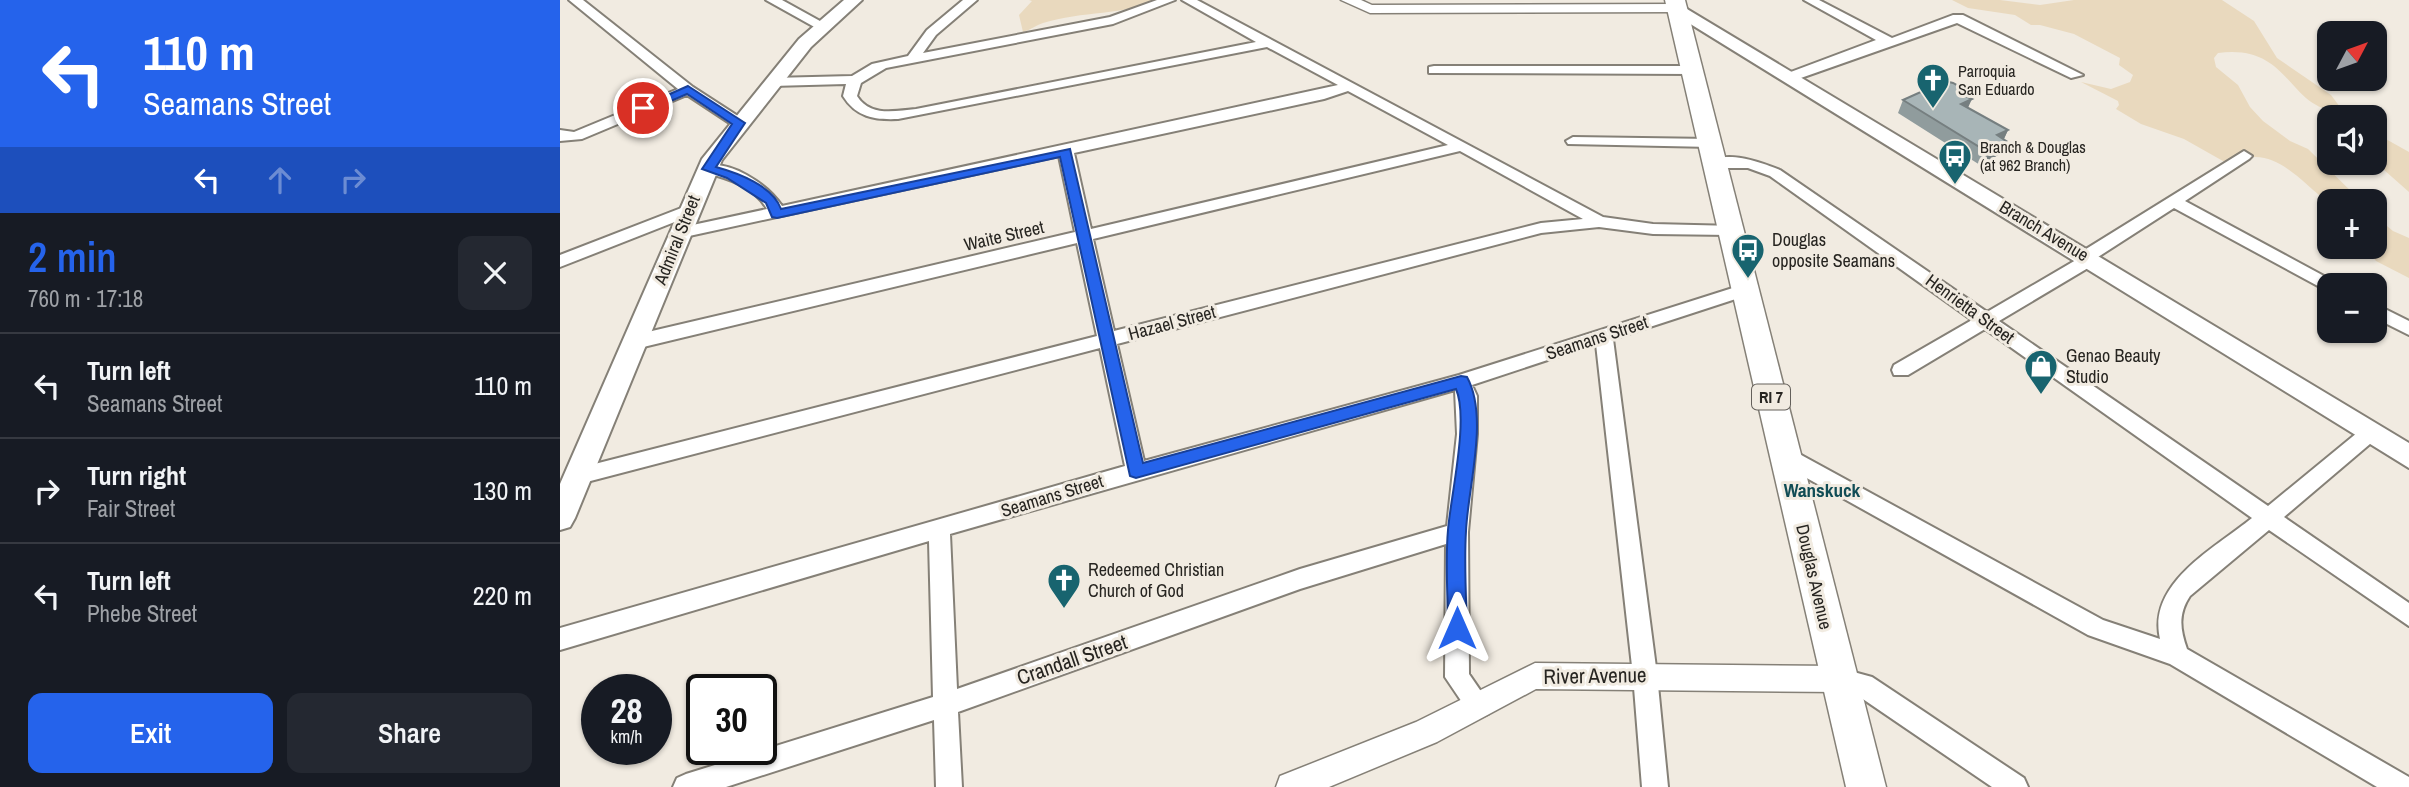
<!DOCTYPE html>
<meta charset="utf-8">
<style>
body{margin:0;font-family:"Archivo Narrow",sans-serif;background:#242831;color:#f1f3f6;height:100vh;display:flex;flex-direction:column;font-size:26px;white-space:nowrap}
*{box-sizing:border-box;margin:0}
p{font-size:23px;color:#9ea1a6}
.icon{flex:none;width:38px;height:38px;fill:none;stroke:currentColor;stroke-width:2;stroke-linecap:round;stroke-linejoin:round}
.map{position:relative;flex:1;overflow:hidden}
.side{display:flex;flex-direction:column;background:#171b24;width:560px}
.side>*{flex:none}
.top-card{background:#2563eb;color:#fff;overflow:hidden}
.needle{width:46px;rotate:49deg}
.fabs{position:absolute;left:1757px;top:21px;display:grid;gap:14px}
.fabs a{display:grid;place-items:center;width:70px;height:70px;border-radius:14px;background:#171b24;box-shadow:0 2px 5px #0004;font-size:35px}
.speed{position:absolute;left:21px;top:674px;display:flex;gap:14px;font-size:35px;font-weight:700;text-align:center}
.speed>*{display:grid;place-content:center;width:91px;height:91px;border-radius:50%;background:#171b24;box-shadow:0 2px 5px #0004;line-height:1}
.speed small{font-size:18px;font-weight:400}
.speed .limit{border:4px solid #111;border-radius:10px;background:#fff;color:#111}
.pin{position:absolute;display:grid;place-items:center;width:60px;height:60px;color:#fff;margin:-30px;border:4px solid #fff;border-radius:50%;box-shadow:0 2px 7px #0007}
.me{position:absolute;width:77px;margin:-38px;rotate:0deg;stroke-linejoin:round;filter:drop-shadow(0 0 5px #0008)}
.turn{display:flex;align-items:center;gap:24px;height:147px;padding:0 28px;font-size:32px}
.turn .icon{width:91px;height:91px;stroke-width:2.5}
.turn b{display:block;font-size:49px;line-height:60px}
.lanes{display:flex;align-items:center;height:66px;padding:0 28px;background:#0003;justify-content:center;gap:35px;direction:ltr}
.lanes .off{opacity:.35}
.round{display:grid;place-items:center;flex:none;width:74px;height:74px;border-radius:14px;background:#242831}
.summary{display:flex;align-items:center;justify-content:space-between;height:119px;padding:0 28px}
h1{font-size:42px;font-weight:600;line-height:52px;color:#2563eb}
.cta{display:flex;gap:14px;margin-top:auto;padding:14px 28px}
.cta a{flex:1;height:80px;border-radius:14px;background:#2563eb;color:#fff;font-size:28px;font-weight:600;line-height:80px;text-align:center}
.cta a+a{background:#242831;color:#f1f3f6}
ul{padding:0;list-style:none}
li{display:flex;align-items:center;gap:21px;height:105px;padding:0 28px;border-top:2px solid #363941}
li div{flex:1}
li b{display:block;font-size:26px}
li em{font-style:normal}
main{display:flex;flex:1;min-height:0}
.map>svg:first-child{display:block}
</style>
<main>
<section class="side">
<div class="top-card">
<div class="turn"><svg class="icon" aria-label="left" viewBox="0 0 24 24"><path d="M17 20v-9H6M10 6l-5 5 5 5"/></svg><div><b>110 m</b>Seamans Street</div></div>
<div class="lanes"><svg class="icon" aria-label="left" viewBox="0 0 24 24"><path d="M17 20v-9H6M10 6l-5 5 5 5"/></svg><svg class="icon off" aria-label="ahead" viewBox="0 0 24 24"><path d="M12 20V5M6 11l6-6 6 6"/></svg><svg class="icon off" aria-label="right" viewBox="0 0 24 24"><path d="M7 20v-9h11M14 6l5 5-5 5"/></svg></div>
</div>
<div class="summary"><div><h1>2 min</h1><p>760 m · 17:18</p></div><a class="round"><svg class="icon" aria-label="close" viewBox="0 0 24 24"><path d="M6 6l12 12M18 6L6 18"/></svg></a></div>
<ul>
<li><svg class="icon" aria-label="left" viewBox="0 0 24 24"><path d="M17 20v-9H6M10 6l-5 5 5 5"/></svg><div><b>Turn left</b><p>Seamans Street</p></div><em>110 m</em></li>
<li><svg class="icon" aria-label="right" viewBox="0 0 24 24"><path d="M7 20v-9h11M14 6l5 5-5 5"/></svg><div><b>Turn right</b><p>Fair Street</p></div><em>130 m</em></li>
<li><svg class="icon" aria-label="left" viewBox="0 0 24 24"><path d="M17 20v-9H6M10 6l-5 5 5 5"/></svg><div><b>Turn left</b><p>Phebe Street</p></div><em>220 m</em></li>
</ul>
<div class="cta"><a>Exit</a><a>Share</a></div>
</section>
<div class="map">
<svg width="1849" height="787" viewBox="0 0 1849 787">
<rect width="100%" height="100%" fill="#f1ebe1"/>
<path fill="#e9d9be" d="M469 0H601C564 15 522 11 483 23 476 25 471 30 463 32L459 15 472 1Z
M1392 0H1440L1480 5 1514 0H1662L1694 21 1717 58 1771 95 1783 111C1727 113 1733 43 1658 53L1654 58 1656 67 1678 85 1690 107 1703 121 1730 141 1748 149 1801 201 1769 203C1738 180 1711 140 1670 165L1624 139 1581 124 1556 109 1559 105 1558 101 1521 82 1551 89 1570 82 1573 75 1559 65 1560 58 1514 34 1480 25H1471L1455 15 1408 8Z
M1815 133 1849 152V192L1815 162Z
M1815 216 1833 231 1849 238V278L1816 261 1805 247H1815Z"/>
<g fill="none" stroke-linecap="round" stroke-linejoin="round">
<defs>
<path id="minor" d="M9 0H23L133 87 184 120V126H174L127 95 22 139 0 141V130L14 132 118 89Z
M206 0H222L269 26 258 29Z
M403 0H417L376 35 363 53 550 17 597 0H615L553 24 326 68 301 83 297 96C310 117 335 111 356 109L696 42 622 0H637L1043 217 1093 224 1176 226 1178 230 1170 235 1093 234 1039 227 981 233 557 344 584 461 899 375 1179 286H1191L1194 290 1191 294 1053 339 1097 675 1108 787H1082L1073 675 1036 344 912 385 917 396V434L908 532 909 674 931 706 928 714 919 718 910 714 885 677 886 544 740 589 398 712 402 787H376L374 720 166 787H113L117 778 126 774 373 697 369 541 0 650V628L565 466 540 348 19 484 12 482 9 476 12 470 19 468 537 336 517 243 75 349 69 347 66 342 69 337 75 335 515 232 499 156 120 238 114 237 112 233 114 229 207 209C194 186 167 178 143 172V166C170 159 207 184 222 206L778 85 707 47 338 119C314 120 296 117 283 96L286 84 212 86 205 82 212 78 292 76 312 64 348 56 367 30ZM788 91 888 145 531 229 514 153 764 99ZM900 151 1023 219 981 223 554 331 533 239ZM895 390 897 434 887 526 740 569 397 689 390 534Z
M1244 0H1259L1332 38 1393 15H1403L1523 75 1511 78 1397 23 1238 79H1228V73L1316 40Z
M874 66H1133L1140 70 1133 74 869 73V67Z
M1013 137 1152 139 1159 143 1152 147 1008 144 1006 141Z
M1684 151 1692 156 1689 159 1625 201 1775 282 1777 285H1769V292L1614 208 1538 257 1528 268 1439 321 1708 506 1803 428H1817L1820 433 1817 438 1724 517 1849 603V626L1709 530 1630 596C1618 614 1620 629 1627 649L1849 777V787H1817L1610 664 1528 635 1218 462 1215 456 1218 450H1232L1543 620 1600 639C1587 583 1655 548 1692 518L1425 329 1348 375H1334L1332 370 1334 365 1412 320 1210 176 1188 168H1157L1149 163C1165 149 1203 163 1220 170L1427 312 1516 260 1526 249Z
M129 205 137 210 135 214 0 267V255Z
M1815 304 1849 321V335L1815 318Z
M1279 668 1312 677 1464 778 1468 787H1432L1297 695 1270 687 1267 679 1270 671Z"/>
<path id="tertiary" d="M781 0H801L812 5 1117 4 1124 8 1117 12 810 13Z
M975 663 1279 666 1289 670 1293 679 1289 688 1279 692 976 689 877 742 769 787H716L720 776 856 722Z"/>
<path id="secondary" d="M284 0H302L251 47 162 160 15 518 10 527 0 530V484L142 159 239 39Z
M1117 3 1849 443V468L1111 12 1108 8Z"/>
<path id="primary" d="M1105 0H1125L1326 787H1286Z"/>
</defs>
<use href="#minor" stroke="#858077" stroke-width="4"/>
<use href="#tertiary" stroke="#858077" stroke-width="3"/>
<use href="#secondary" stroke="#858077" stroke-width="4"/>
<use href="#primary" stroke="#858077" stroke-width="3"/>
<use href="#minor" fill="#fff" fill-rule="evenodd"/>
<use href="#tertiary" fill="#fff" fill-rule="evenodd"/>
<use href="#secondary" fill="#fff" fill-rule="evenodd"/>
<use href="#primary" fill="#fff" fill-rule="evenodd"/>
</g>
<path fill="#909c9d" d="M1411 93 1409 98 1408 108 1448 130 1444 139 1440 154 1420 165 1338 113 1343 100Z"/>
<path fill="#767f80" d="M1411 93 1408 101 1412 99 1406 112 1402 103 1405 96Z
M1448 130 1442 143 1446 141 1440 154 1420 165 1426 151 1437 135Z"/>
<path fill="#a8b5b7" stroke="#767f80" stroke-width="2" d="M1385 81 1393 83 1411 93 1405 96 1412 99 1401 104 1448 130 1437 135 1446 141 1426 151 1343 100Z"/>
<path fill="#2563eb" stroke="#184099" stroke-width="2" d="M128 86 185 123 156 167C178 173 213 186 221 209L510 149 583 463 901 376 907 377C929 417 908 486 906 531 904 563 906 596 907 628L904 634 897 637 890 634 888 628C888 596 885 562 888 530 891 494 909 419 896 389L576 478 570 476 500 157 217 218 212 217 206 203 167 178 142 169 172 124 127 94 88 111 78 108Z"/>
<defs>
<symbol id="church-pin" viewBox="-11 -11 22 30"><path d="M0 17L-7.5 6A9.5 9.5 0 1 1 7.5 6Z" fill="#18646f" stroke="#f1ebe1"/><path d="M-1.2-6h2.4v3.5h3.3v2.4h-3.3V6h-2.4V-.1h-3.3v-2.4h3.3Z" fill="#fff"/></symbol>
<symbol id="bus-pin" viewBox="-11 -11 22 30"><path d="M0 17L-7.5 6A9.5 9.5 0 1 1 7.5 6Z" fill="#18646f" stroke="#f1ebe1"/><path d="M-5-6H5V4H4V6H2V4H-2V6H-4V4H-5ZM-3.5-4V0h7V-4ZM-3.5 1.2v1.5H-2V1.2ZM2 1.2v1.5H3.5V1.2Z" fill="#fff"/></symbol>
<symbol id="shop-pin" viewBox="-11 -11 22 30"><path d="M0 17L-7.5 6A9.5 9.5 0 1 1 7.5 6Z" fill="#18646f" stroke="#f1ebe1"/><path d="M-5-2.5h2.3a2.7 3.5 0 0 1 5.4 0H5L5.5 6h-11ZM-1.5-2.5h3a1.5 2.3 0 0 0-3 0Z" fill="#fff"/></symbol>
</defs>
<g fill-rule="evenodd">
<use href="#church-pin" x="1354" y="61" width="38" height="52"/>
<use href="#bus-pin" x="1376" y="137" width="38" height="52"/>
<use href="#bus-pin" x="1169" y="231" width="38" height="52"/>
<use href="#shop-pin" x="1462" y="347" width="38" height="52"/>
<use href="#church-pin" x="485" y="561" width="38" height="52"/>
</g>
<g text-anchor="middle" stroke-width="6" stroke-linejoin="round" paint-order="stroke">
<g font-size="16" fill="#272521" stroke="#f1ebe1" text-anchor="start">
<text x="1398" y="77">Parroquia<tspan x="1398" dy="18">San Eduardo</tspan></text>
<text x="1420" y="153">Branch &amp; Douglas<tspan x="1420" dy="18">(at 962 Branch)</tspan></text>
</g>
<rect fill="#f1ebe1" stroke="#64605b" stroke-width="2" x="1192" y="384.5" width="38" height="25" rx="5"/>
<g font-size="16" font-weight="bold" fill="#272521">
<text x="1211" y="403">RI 7</text>
</g>
<g font-size="18" fill="#272521" stroke="#f1ebe1">
<text transform="translate(1484 231) rotate(31)" y="6">Branch Avenue</text>
<text transform="translate(444 236) rotate(-13)" y="6">Waite Street</text>
<text transform="translate(117 240) rotate(-68)" y="6">Admiral Street</text>
<text transform="translate(1410 309) rotate(36)" y="6">Henrietta Street</text>
<text transform="translate(612 323) rotate(-15)" y="6">Hazael Street</text>
<text transform="translate(1037 338) rotate(-18)" y="6">Seamans Street</text>
<text transform="translate(492 496) rotate(-17)" y="6">Seamans Street</text>
<text transform="translate(1254 577) rotate(77)" y="6">Douglas Avenue</text>
</g>
<g font-size="18" fill="#272521" stroke="#f1ebe1" text-anchor="start">
<text x="1212" y="246">Douglas<tspan x="1212" dy="21">opposite Seamans</tspan></text>
<text x="1506" y="362">Genao Beauty<tspan x="1506" dy="21">Studio</tspan></text>
<text x="528" y="576">Redeemed Christian<tspan x="528" dy="21">Church of God</tspan></text>
</g>
<g font-size="19" font-weight="bold" fill="#104c55" stroke="#f1ebe1">
<text x="1262" y="497">Wanskuck</text>
</g>
<g font-size="21" fill="#272521" stroke="#f1ebe1">
<text transform="translate(512 660) rotate(-19)" y="7">Crandall Street</text>
<text transform="translate(1035 676) rotate(-1)" y="7">River Avenue</text>
</g>
</g>
</svg>
<div class="fabs">
<a><svg class="needle" viewBox="-14 -14 28 28"><path d="M0-13l5 13h-10z" fill="#e53935"/><path d="M0 13l5-13h-10z" fill="#9ea1a6"/></svg></a>
<a><svg class="icon" aria-label="sound" viewBox="0 0 24 24"><path d="M4 9h4l5-4v14l-5-4H4zM17 9q2 3 0 6"/></svg></a>
<a>+</a>
<a>−</a>
</div>
<div class="speed"><div>28<small>km/h</small></div><div class="limit">30</div></div>
<div class="pin" style="left:83px;top:108px;background:#d93025"><svg class="icon" aria-label="arrive" viewBox="0 0 24 24"><path d="M6 21V4h12l-3 4 3 4H6"/></svg></div>
<svg class="me" style="left:897px;top:628px" viewBox="-20 -20 40 40"><path d="M0-17L14 15 0 8-14 15z" fill="#2563eb" stroke="#fff" stroke-width="4"/></svg>
</div>
</main>
